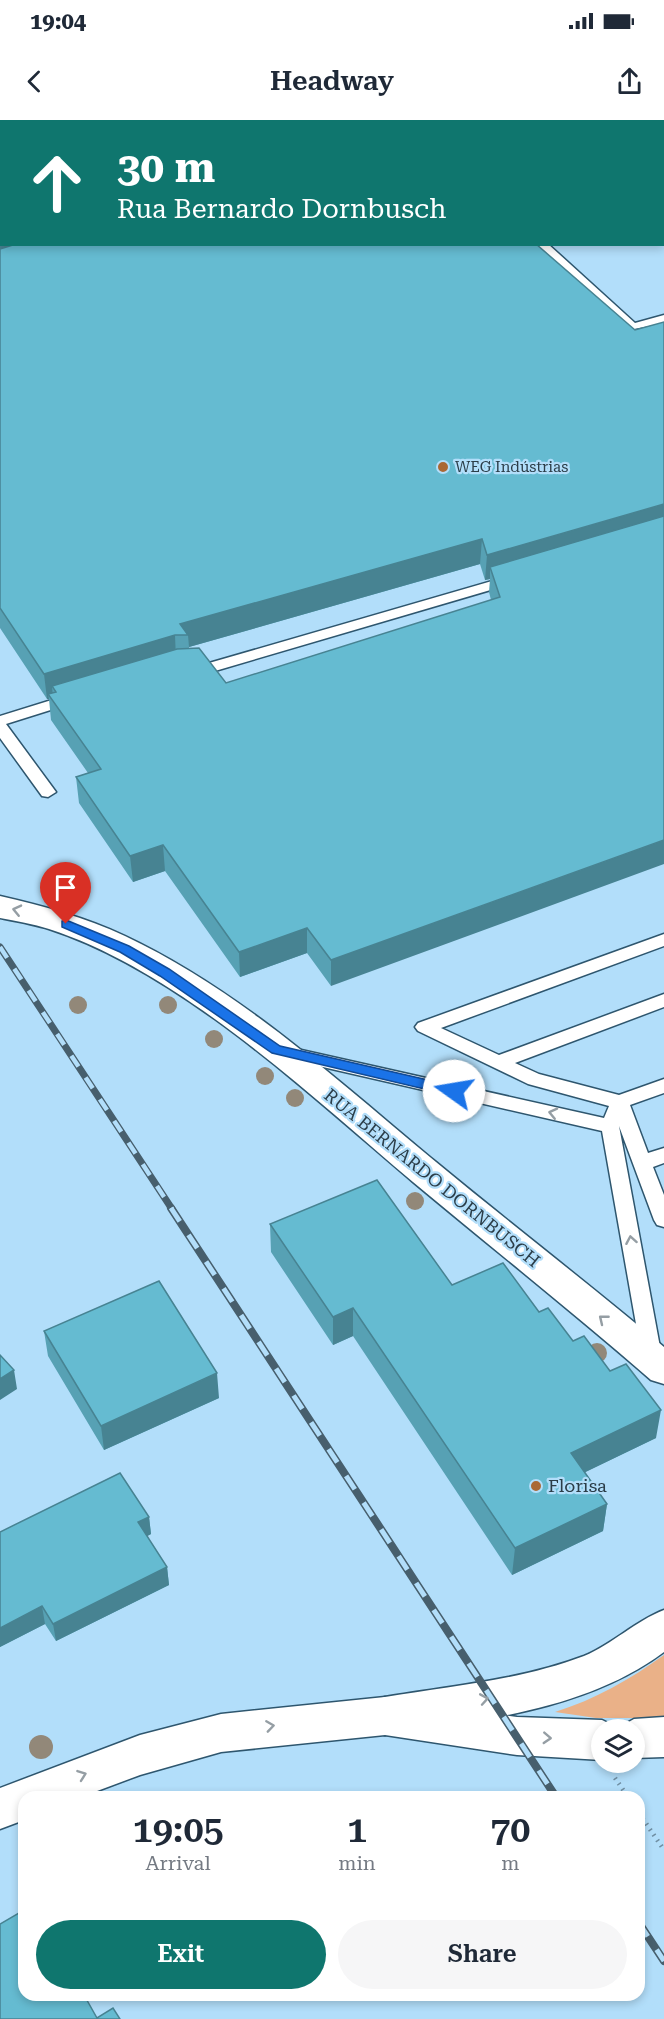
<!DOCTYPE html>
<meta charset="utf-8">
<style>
body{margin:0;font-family:"Roboto Serif",serif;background:#f6f6f7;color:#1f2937;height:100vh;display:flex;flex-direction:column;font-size:22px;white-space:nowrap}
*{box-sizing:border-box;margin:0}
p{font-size:20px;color:#747a83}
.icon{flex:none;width:33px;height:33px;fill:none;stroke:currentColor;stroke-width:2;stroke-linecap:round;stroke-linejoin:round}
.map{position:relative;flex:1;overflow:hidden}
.details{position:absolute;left:18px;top:1671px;width:627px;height:210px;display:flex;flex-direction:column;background:#fff;border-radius:18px;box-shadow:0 3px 9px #0003}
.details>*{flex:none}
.banner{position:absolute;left:0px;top:0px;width:664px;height:126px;box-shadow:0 3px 9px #0003;background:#0f766e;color:#fff;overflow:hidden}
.buttons{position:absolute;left:591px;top:1599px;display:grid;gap:12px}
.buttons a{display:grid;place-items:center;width:54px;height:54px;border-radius:50%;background:#fff;box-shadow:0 3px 9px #0003;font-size:30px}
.pin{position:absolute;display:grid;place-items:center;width:51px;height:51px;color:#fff;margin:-62px -26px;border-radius:50% 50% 50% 0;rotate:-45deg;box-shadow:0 0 6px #0007}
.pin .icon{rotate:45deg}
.me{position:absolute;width:66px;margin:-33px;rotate:283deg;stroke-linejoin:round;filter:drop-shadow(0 0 4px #0008)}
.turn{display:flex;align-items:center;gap:21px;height:126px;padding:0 18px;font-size:27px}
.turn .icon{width:78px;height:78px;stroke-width:2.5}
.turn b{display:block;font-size:42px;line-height:51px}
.eta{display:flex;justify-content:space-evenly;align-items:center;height:102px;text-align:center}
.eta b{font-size:36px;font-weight:600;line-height:42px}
.button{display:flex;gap:12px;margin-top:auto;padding:12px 18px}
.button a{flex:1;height:69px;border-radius:36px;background:#0f766e;color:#fff;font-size:24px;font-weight:600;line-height:69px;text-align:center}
.button a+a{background:#f6f6f7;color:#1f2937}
.status{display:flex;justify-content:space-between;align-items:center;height:42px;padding:0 30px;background:#fff;direction:ltr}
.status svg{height:16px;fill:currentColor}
header{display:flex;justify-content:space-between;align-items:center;height:78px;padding:0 18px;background:#fff;font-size:27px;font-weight:600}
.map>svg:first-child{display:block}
</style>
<div class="status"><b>19:04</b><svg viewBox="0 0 49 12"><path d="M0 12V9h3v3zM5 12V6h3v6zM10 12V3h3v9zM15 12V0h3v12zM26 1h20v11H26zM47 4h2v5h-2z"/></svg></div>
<header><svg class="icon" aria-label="back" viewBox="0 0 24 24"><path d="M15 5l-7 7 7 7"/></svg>Headway<svg class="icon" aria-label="share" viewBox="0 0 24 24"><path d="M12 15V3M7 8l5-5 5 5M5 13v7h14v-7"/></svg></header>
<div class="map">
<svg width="664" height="1899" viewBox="0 0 664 1899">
<rect width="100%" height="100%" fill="#b2defa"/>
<path fill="#eab188" d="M664 1535V1598H596L555 1592C596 1579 629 1560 664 1535Z"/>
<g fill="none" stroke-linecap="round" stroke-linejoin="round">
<defs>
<path id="lane" d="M534 124H548L635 203 664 195V203L629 210Z
M513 455 518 456 520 459 518 462 215 551 190 553 182 548 190 543H209Z
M71 574 79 579 76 582 6 604 56 672 48 677 42 676 0 618V596Z
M664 814V826L441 908 499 935 664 874V887L515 943 539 954 619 975 664 959V973L630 985 648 1033 664 1028V1043L653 1047 664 1075V1107L657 1105 654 1100 619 1006 662 1238 659 1244 652 1246 645 1244 642 1238 602 1011 288 939 282 938 279 933 282 928 288 927 604 998 609 986 528 964 418 911 415 907 418 903Z"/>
<path id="secondary" d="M385 1577 517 1597 602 1600 618 1608 634 1599 664 1597V1637L634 1638V1610H602V1640L517 1635 385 1615 221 1632 140 1655 81 1677H24V1700L0 1709V1668L140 1615 221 1594Z"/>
<path id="highway" d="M0 776C43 786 85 797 125 816 240 870 338 961 436 1042 511 1104 589 1164 664 1227V1264L651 1260C573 1192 492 1128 413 1062 309 974 179 851 49 809 33 804 16 801 0 798Z
M664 1490V1532C585 1591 480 1600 385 1615L370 1610 364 1596 370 1582 385 1577C451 1566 521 1560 584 1536 613 1524 635 1501 664 1490Z"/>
</defs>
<use href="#lane" stroke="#2e566e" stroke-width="3"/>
<use href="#secondary" stroke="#2e566e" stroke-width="3"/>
<use href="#highway" stroke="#2e566e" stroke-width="3"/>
<path stroke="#6f8ea2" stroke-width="4.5" stroke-dasharray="1.5 5" stroke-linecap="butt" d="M615 1658 628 1677
M639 1693 664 1730"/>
<use href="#lane" fill="#fff" fill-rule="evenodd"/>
<use href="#secondary" fill="#fff" fill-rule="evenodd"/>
<use href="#highway" fill="#fff" fill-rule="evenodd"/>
<defs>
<path id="rail-far1" d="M0 827 172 1089"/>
<path id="rail" d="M171 1088 556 1677
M639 1803 664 1841"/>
</defs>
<use href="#rail-far1" stroke="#475f6d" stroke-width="7"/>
<use href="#rail" stroke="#475f6d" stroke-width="8"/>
<use href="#rail-far1" stroke="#b2defa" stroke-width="4.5" stroke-dasharray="13" stroke-linecap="butt"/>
<use href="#rail" stroke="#b2defa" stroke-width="5" stroke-dasharray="16" stroke-linecap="butt"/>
</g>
<g fill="#928879">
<circle cx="78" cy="885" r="9"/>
<circle cx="168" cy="885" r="9"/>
<circle cx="214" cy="919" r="9"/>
<circle cx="265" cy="956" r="9"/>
<circle cx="295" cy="978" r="9"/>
<circle cx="415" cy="1081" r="9"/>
<circle cx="597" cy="1233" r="10"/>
<circle cx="41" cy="1627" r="12"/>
</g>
<path fill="#57a1b4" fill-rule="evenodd" d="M0 0H441L434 2H2V124L635 210 331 866 307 833 240 857 165 751 133 762 79 683 76 657 88 653 51 600 49 579H47L0 508ZM480 444 485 460 490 459 489 472 491 480 226 563 189 529V527Z
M509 0H664V126L662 124H663V2H511Z
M270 1104 452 1165 539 1192 573 1221 656 1318 585 1352 607 1384 603 1411 512 1455 353 1216 333 1225 271 1132Z
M44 1211 219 1278 104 1330 48 1236Z
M149 1397 151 1414 147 1416 167 1447 169 1465 56 1521 45 1504 0 1527V1412Z"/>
<path fill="#478392" d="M380 0H441L434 2H380Z
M0 117H2V124H67L0 141Z
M664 384V403L490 447V459L485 460 487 435Z
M482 419 480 444 189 527 188 515 180 504Z
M175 515 176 540 56 572 52 566 53 577 48 574 49 579H47L44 554Z
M664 720V744L331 866V840Z
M163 725 165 751 133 762 130 736Z
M307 808V833L240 857 239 832Z
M353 1188V1216L333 1225V1197Z
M14 1250 17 1269 0 1280V1259Z
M217 1253 219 1278 104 1330 101 1306Z
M661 1290 656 1318 567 1361 571 1333Z
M607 1384 603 1411 512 1455 515 1428Z
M149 1397 151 1414 140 1420 138 1402Z
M167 1447 169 1465 56 1521 53 1504Z
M42 1486 45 1504 0 1527V1508Z"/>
<path fill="#65bbd1" stroke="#478392" stroke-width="1.5" d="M0 0H390L392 2H2V117H0Z
M537 0H664V101L663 100V2H539Z
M16 124H536L635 210 664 202V384L487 435 482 419 180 504 188 515H175L44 554 0 488V129Z
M664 396V720L331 840 307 808 239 832 163 725 130 736 76 657 101 649 48 574 56 572 52 566 177 529 199 528 226 563 500 477 490 447Z
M377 1060 452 1165 503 1143 539 1192 548 1188 573 1221 584 1216 610 1251 626 1244 661 1290 571 1333 607 1384 515 1428 353 1188 333 1197 270 1104Z
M159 1161 217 1253 101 1306 44 1211Z
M0 1235 14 1250 0 1259Z
M120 1353 149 1397 138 1402 167 1447 53 1504 42 1486 0 1508V1412Z
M24 1790V1875H84L97 1898 113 1888 120 1899H0V1804Z"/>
<defs><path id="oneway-chevron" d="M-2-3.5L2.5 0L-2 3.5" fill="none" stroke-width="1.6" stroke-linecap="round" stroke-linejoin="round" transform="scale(1.5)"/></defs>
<g stroke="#959ea4">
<use href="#oneway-chevron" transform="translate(17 790) rotate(-167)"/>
<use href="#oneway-chevron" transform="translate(553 993) rotate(-167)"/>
<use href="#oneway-chevron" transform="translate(631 1120) rotate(-100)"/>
<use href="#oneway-chevron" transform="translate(603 1199) rotate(-141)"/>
<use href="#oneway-chevron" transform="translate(484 1579) rotate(-10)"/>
<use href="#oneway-chevron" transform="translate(270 1606) rotate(-8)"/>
<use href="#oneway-chevron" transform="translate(547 1618) rotate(3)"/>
<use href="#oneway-chevron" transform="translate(82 1655) rotate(-20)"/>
</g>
<path fill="#1a73e8" stroke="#114b97" stroke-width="1.5" d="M66 800 129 826 169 849 280 926 454 966 461 971 454 976 272 933 160 856 120 832 62 807V801Z"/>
<g fill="#aa6834" stroke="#b2defa" stroke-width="2">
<circle cx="443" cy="347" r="6"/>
<circle cx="536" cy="1366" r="6"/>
</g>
<g text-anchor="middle" stroke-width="4.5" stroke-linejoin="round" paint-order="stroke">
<g font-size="15" fill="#2b3d48" stroke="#b2defa" text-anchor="start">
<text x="455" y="352">WEG Indústrias</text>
</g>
<g font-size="18" fill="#2b3d48" stroke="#b2defa">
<text transform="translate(432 1058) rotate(39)" y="6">RUA BERNARDO DORNBUSCH</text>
</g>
<g font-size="18" fill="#2b3d48" stroke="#b2defa" text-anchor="start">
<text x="548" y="1372">Florisa</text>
</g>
</g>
</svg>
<div class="buttons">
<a><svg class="icon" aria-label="layers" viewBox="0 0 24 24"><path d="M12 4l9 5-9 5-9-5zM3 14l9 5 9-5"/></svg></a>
</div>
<div class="pin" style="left:66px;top:804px;background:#d93025"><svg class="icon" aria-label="arrive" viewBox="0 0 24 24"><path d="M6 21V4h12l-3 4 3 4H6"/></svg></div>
<svg class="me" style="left:454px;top:971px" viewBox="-20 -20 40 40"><circle r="19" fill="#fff"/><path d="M0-13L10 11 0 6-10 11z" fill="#1a73e8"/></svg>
<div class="banner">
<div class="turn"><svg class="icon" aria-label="ahead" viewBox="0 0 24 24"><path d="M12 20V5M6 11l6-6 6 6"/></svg><div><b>30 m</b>Rua Bernardo Dornbusch</div></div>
</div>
<section class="details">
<div class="eta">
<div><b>19:05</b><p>Arrival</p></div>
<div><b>1</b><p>min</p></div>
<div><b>70</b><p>m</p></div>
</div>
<div class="button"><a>Exit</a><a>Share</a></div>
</section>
</div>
